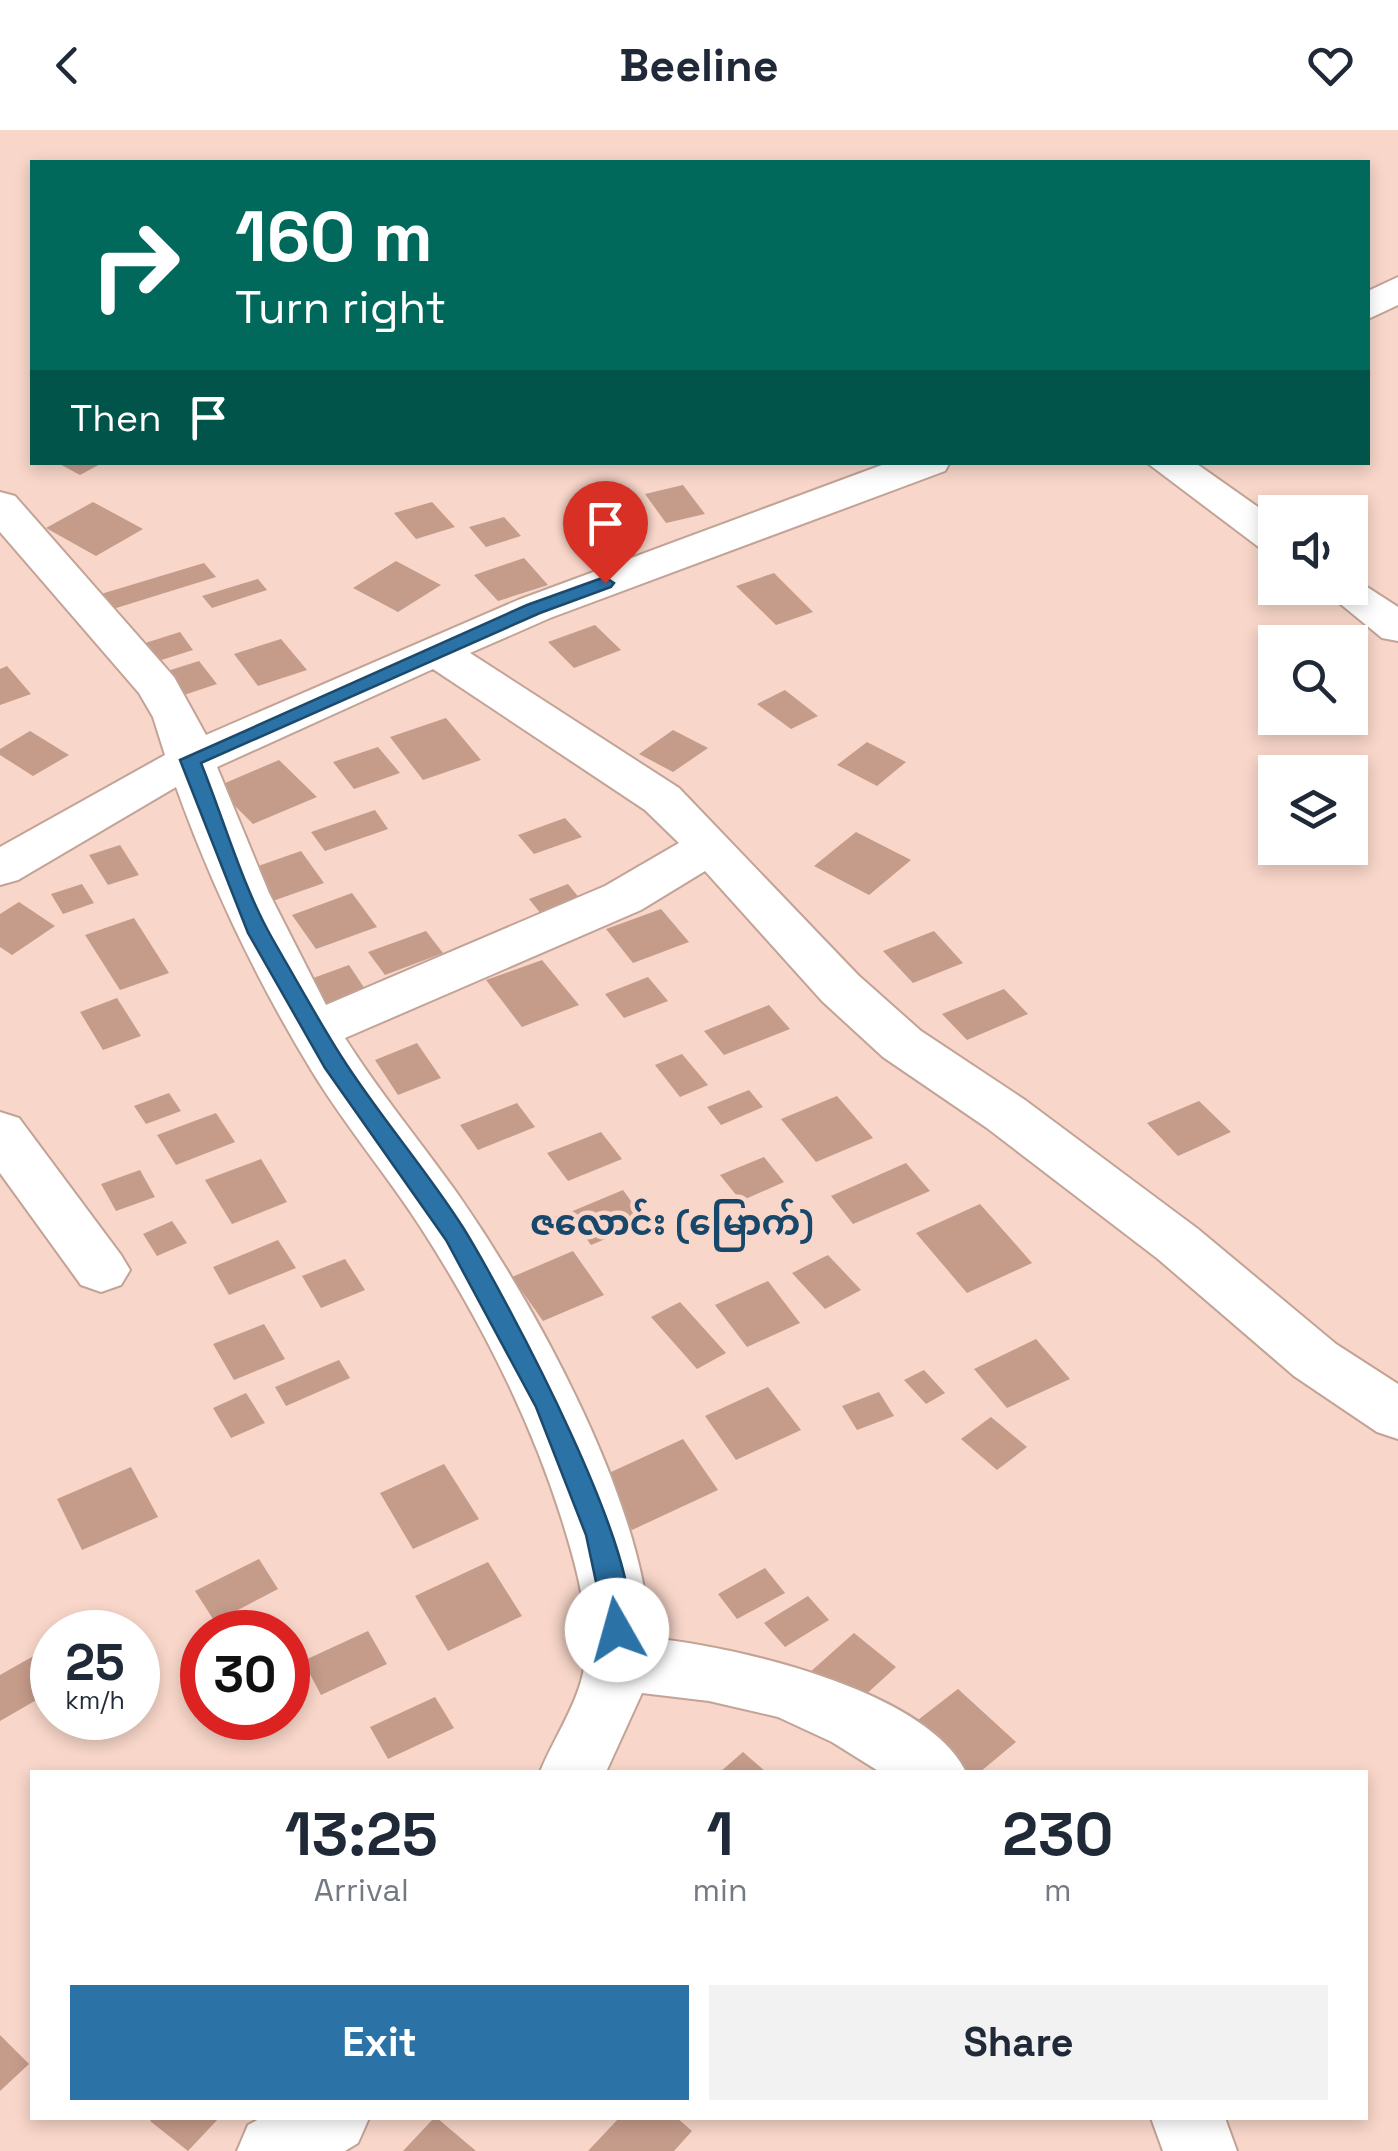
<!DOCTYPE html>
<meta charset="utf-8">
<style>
body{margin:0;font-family:"Space Grotesk","Noto Sans Myanmar",sans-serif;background:#f2f2f3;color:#1f2937;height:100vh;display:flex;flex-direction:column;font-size:38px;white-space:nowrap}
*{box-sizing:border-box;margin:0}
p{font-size:32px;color:#747a83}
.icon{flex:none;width:55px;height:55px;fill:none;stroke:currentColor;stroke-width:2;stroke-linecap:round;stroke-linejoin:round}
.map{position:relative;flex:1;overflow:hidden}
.drawer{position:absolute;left:30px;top:1640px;width:1338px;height:350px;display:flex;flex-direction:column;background:#fff;border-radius:0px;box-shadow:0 5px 15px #0003}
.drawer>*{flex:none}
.hud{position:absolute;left:30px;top:30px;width:1340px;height:305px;border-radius:0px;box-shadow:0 5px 15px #0003;background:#00695c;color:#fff;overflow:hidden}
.fabs{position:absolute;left:1258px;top:365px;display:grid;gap:20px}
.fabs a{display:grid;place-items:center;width:110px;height:110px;border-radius:0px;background:#fff;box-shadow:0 5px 15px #0003;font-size:50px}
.speed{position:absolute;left:30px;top:1480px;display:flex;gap:20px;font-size:50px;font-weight:700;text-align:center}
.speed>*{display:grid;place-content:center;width:130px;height:130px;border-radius:50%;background:#fff;box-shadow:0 5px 15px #0003;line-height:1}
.speed small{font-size:25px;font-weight:400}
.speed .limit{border:15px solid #d22;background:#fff;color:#111}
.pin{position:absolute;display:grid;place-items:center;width:85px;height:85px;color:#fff;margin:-102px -42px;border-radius:50% 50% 50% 0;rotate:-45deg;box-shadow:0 0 10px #0007}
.pin .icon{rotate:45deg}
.me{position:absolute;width:110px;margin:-55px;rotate:353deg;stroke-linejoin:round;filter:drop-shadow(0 0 8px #0008)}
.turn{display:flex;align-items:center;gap:35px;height:210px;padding:0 40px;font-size:45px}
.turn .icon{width:130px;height:130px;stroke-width:2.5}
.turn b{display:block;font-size:70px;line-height:85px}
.then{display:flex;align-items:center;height:95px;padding:0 40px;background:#0003;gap:20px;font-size:38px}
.eta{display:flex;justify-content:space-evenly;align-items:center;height:170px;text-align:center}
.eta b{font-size:60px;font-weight:700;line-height:70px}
.button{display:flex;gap:20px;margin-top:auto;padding:20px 40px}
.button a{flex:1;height:115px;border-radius:0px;background:#2b72a6;color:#fff;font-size:40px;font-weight:700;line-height:115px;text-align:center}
.button a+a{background:#f2f2f3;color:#1f2937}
header{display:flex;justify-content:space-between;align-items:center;height:130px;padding:0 40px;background:#fff;font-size:45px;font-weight:700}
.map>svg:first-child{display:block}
</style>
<header><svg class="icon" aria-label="back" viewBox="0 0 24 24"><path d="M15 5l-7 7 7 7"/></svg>Beeline<svg class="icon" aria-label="heart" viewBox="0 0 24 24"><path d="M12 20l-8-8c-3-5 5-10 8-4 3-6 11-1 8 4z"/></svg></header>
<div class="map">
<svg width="1398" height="2021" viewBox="0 0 1398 2021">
<rect width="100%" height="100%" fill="#f8d6c9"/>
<path fill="#c59b8a" d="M56 332H104L80 345Z
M683 355 705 384 666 393 645 364Z
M93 372 143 399 96 426 46 398Z
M432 372 455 397 416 409 394 383Z
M504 387 521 406 486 417 469 397Z
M524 428 548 455 498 471 474 445Z
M396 431 441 455 398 482 353 458Z
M204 433 216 447 113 479 101 464Z
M774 443 813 482 776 495 736 456Z
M258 449 267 460 212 478 202 466Z
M595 495 621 520 574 538 548 512Z
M180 502 193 520 155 532 142 514Z
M281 509 307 540 258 556 234 524Z
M199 531 217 554 178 567 161 543Z
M7 536 31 564 0 575V539Z
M785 560 818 586 791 599 757 574Z
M446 588 481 630 423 650 390 607Z
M673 600 708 618 673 642 639 624Z
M30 601 69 625 33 646 0 625V619Z
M867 612 906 632 877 656 837 635Z
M378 617 400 643 354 659 333 632Z
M279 630 317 667 253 694 216 657Z
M375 680 388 699 325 721 311 702Z
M565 688 582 707 534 724 518 705Z
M856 702 911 730 869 765 814 736Z
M120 715 139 745 108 755 89 725Z
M301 721 324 753 267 773 244 741Z
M82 754 94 773 63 784 51 764Z
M568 754 585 775 546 790 529 769Z
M352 763 377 797 316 819 292 785Z
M19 772 55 796 12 825 0 817V784Z
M661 779 689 812 633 833 606 799Z
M134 788 169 843 120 860 85 805Z
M426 801 443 823 385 845 368 822Z
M934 801 963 833 913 853 883 821Z
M542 830 579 875 522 897 486 850Z
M349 835 369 865 326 881 305 851Z
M648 847 668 871 624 888 605 864Z
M1004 859 1028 884 967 910 942 884Z
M117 868 141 906 103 920 80 882Z
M769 875 790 899 724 925 704 901Z
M417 913 441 948 398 965 375 930Z
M682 924 708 955 680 967 655 935Z
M749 960 763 977 721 995 707 977Z
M169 963 181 981 146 994 134 976Z
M837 966 873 1008 816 1032 781 989Z
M1199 971 1231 1002 1178 1026 1147 993Z
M517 973 535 997 478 1020 460 995Z
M216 983 235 1012 176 1035 157 1005Z
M601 1002 622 1029 568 1051 547 1023Z
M764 1027 784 1052 741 1071 720 1045Z
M261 1029 287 1072 232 1094 205 1050Z
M906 1033 930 1061 853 1094 831 1066Z
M140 1040 155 1067 116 1081 101 1054Z
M623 1060 646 1092 591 1115 568 1083Z
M980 1074 1032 1133 967 1163 916 1103Z
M172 1091 187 1113 157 1126 143 1104Z
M278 1110 296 1138 229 1165 213 1137Z
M573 1121 604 1165 543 1191 512 1147Z
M828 1125 861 1160 825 1179 792 1143Z
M345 1129 365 1160 321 1178 302 1146Z
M768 1151 800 1193 747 1217 715 1175Z
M680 1172 726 1223 697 1239 651 1187Z
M264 1194 285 1229 234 1250 213 1214Z
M1036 1209 1070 1249 1007 1278 974 1239Z
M339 1230 350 1248 286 1276 275 1257Z
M924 1240 945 1263 926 1274 904 1250Z
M768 1257 801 1300 736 1330 705 1286Z
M879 1262 894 1286 857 1300 842 1276Z
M246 1263 265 1293 231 1308 213 1278Z
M991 1287 1027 1317 997 1340 961 1309Z
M683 1309 718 1360 632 1400 598 1348Z
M444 1334 479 1389 413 1419 380 1363Z
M131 1337 158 1387 82 1420 57 1369Z
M259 1429 278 1459 215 1492 195 1461Z
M488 1432 522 1486 448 1521 415 1466Z
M765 1438 785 1463 737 1489 718 1464Z
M808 1466 829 1490 785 1517 764 1493Z
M368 1501 387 1534 321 1565 303 1531Z
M854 1503 896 1537 851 1578 809 1543Z
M37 1524 52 1547V1561L0 1591V1545Z
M958 1559 1016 1612 980 1642H949L905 1600Z
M435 1567 454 1598 388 1629 370 1597Z
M743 1622 766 1642H720Z
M0 1905 29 1934 0 1961Z
M154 1988H219L188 2021 150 1991Z
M434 1988H437L476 2021H403Z
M619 1988H677L692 2001 674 2021H588Z"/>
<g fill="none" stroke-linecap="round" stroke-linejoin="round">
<defs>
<path id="minor" d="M1398 147V175L1368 189V161Z
M890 332H950L945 341 550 488 470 523 679 658 858 845 921 901 1025 970 1198 1099 1336 1214 1398 1254V1309L1377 1302 1294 1246 1158 1129 987 998 883 927 822 871 705 741 641 780 345 908C379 962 420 1011 457 1063 535 1175 644 1371 650 1508 734 1516 927 1560 966 1642H880L832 1612 778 1587 709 1571 642 1563 606 1642H540C554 1607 581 1570 585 1531 590 1484 576 1435 562 1390 530 1288 479 1188 421 1098 387 1045 346 997 313 943 258 853 212 757 176 657L18 750 0 755V717L165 625 153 587 139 563 0 402V362L15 366 174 547 206 605 518 470ZM433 539 645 680 679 713 605 756 326 875 269 763 217 637Z
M1146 332H1194L1275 389V422L1260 418Z
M1350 446 1398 477V511L1382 508 1321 458H1350Z
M0 982 19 988 121 1125 130 1140 121 1155 101 1162 81 1155 0 1043Z
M261 1988H369L358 2013 345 2021H237L248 1995Z
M1151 1988H1225L1237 2021H1163Z"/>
</defs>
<use href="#minor" stroke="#c2a396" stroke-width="4"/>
<use href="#minor" fill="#fff" fill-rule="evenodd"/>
</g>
<path fill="#2b72a6" stroke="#1c4a6c" stroke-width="2.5" d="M605 447 614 453 611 457 540 483 201 633C224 690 242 755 272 808 295 848 317 888 341 926 379 986 426 1039 464 1099 502 1161 657 1446 626 1508H608L586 1405 536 1277 446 1110 325 938 248 803 180 630 527 475Z"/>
<g text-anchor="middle" stroke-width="9" stroke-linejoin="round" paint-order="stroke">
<g font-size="35" font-weight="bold" fill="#17486c" stroke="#f8d6c9">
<text x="672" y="1105">ဇလောင်း (မြောက်)</text>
</g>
</g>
</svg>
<div class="fabs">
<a><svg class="icon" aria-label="sound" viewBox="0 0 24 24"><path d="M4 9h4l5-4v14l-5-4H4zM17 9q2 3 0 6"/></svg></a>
<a><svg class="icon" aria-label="search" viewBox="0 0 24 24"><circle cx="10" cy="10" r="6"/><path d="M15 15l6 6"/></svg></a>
<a><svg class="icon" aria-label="layers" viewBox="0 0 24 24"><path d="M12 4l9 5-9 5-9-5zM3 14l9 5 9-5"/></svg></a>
</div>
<div class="speed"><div>25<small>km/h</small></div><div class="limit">30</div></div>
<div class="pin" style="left:605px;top:453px;background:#d93025"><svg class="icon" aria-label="arrive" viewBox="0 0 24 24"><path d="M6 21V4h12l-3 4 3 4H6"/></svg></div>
<svg class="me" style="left:617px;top:1500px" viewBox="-20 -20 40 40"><circle r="19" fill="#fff"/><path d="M0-13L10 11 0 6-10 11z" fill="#2b72a6"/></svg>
<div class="hud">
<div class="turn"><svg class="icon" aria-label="right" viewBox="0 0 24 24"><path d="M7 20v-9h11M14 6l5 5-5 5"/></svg><div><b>160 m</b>Turn right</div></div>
<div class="then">Then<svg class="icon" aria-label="arrive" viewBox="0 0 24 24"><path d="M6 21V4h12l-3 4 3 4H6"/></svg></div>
</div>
<section class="drawer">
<div class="eta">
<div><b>13:25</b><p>Arrival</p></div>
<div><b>1</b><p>min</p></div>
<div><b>230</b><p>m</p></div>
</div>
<div class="button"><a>Exit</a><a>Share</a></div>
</section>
</div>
